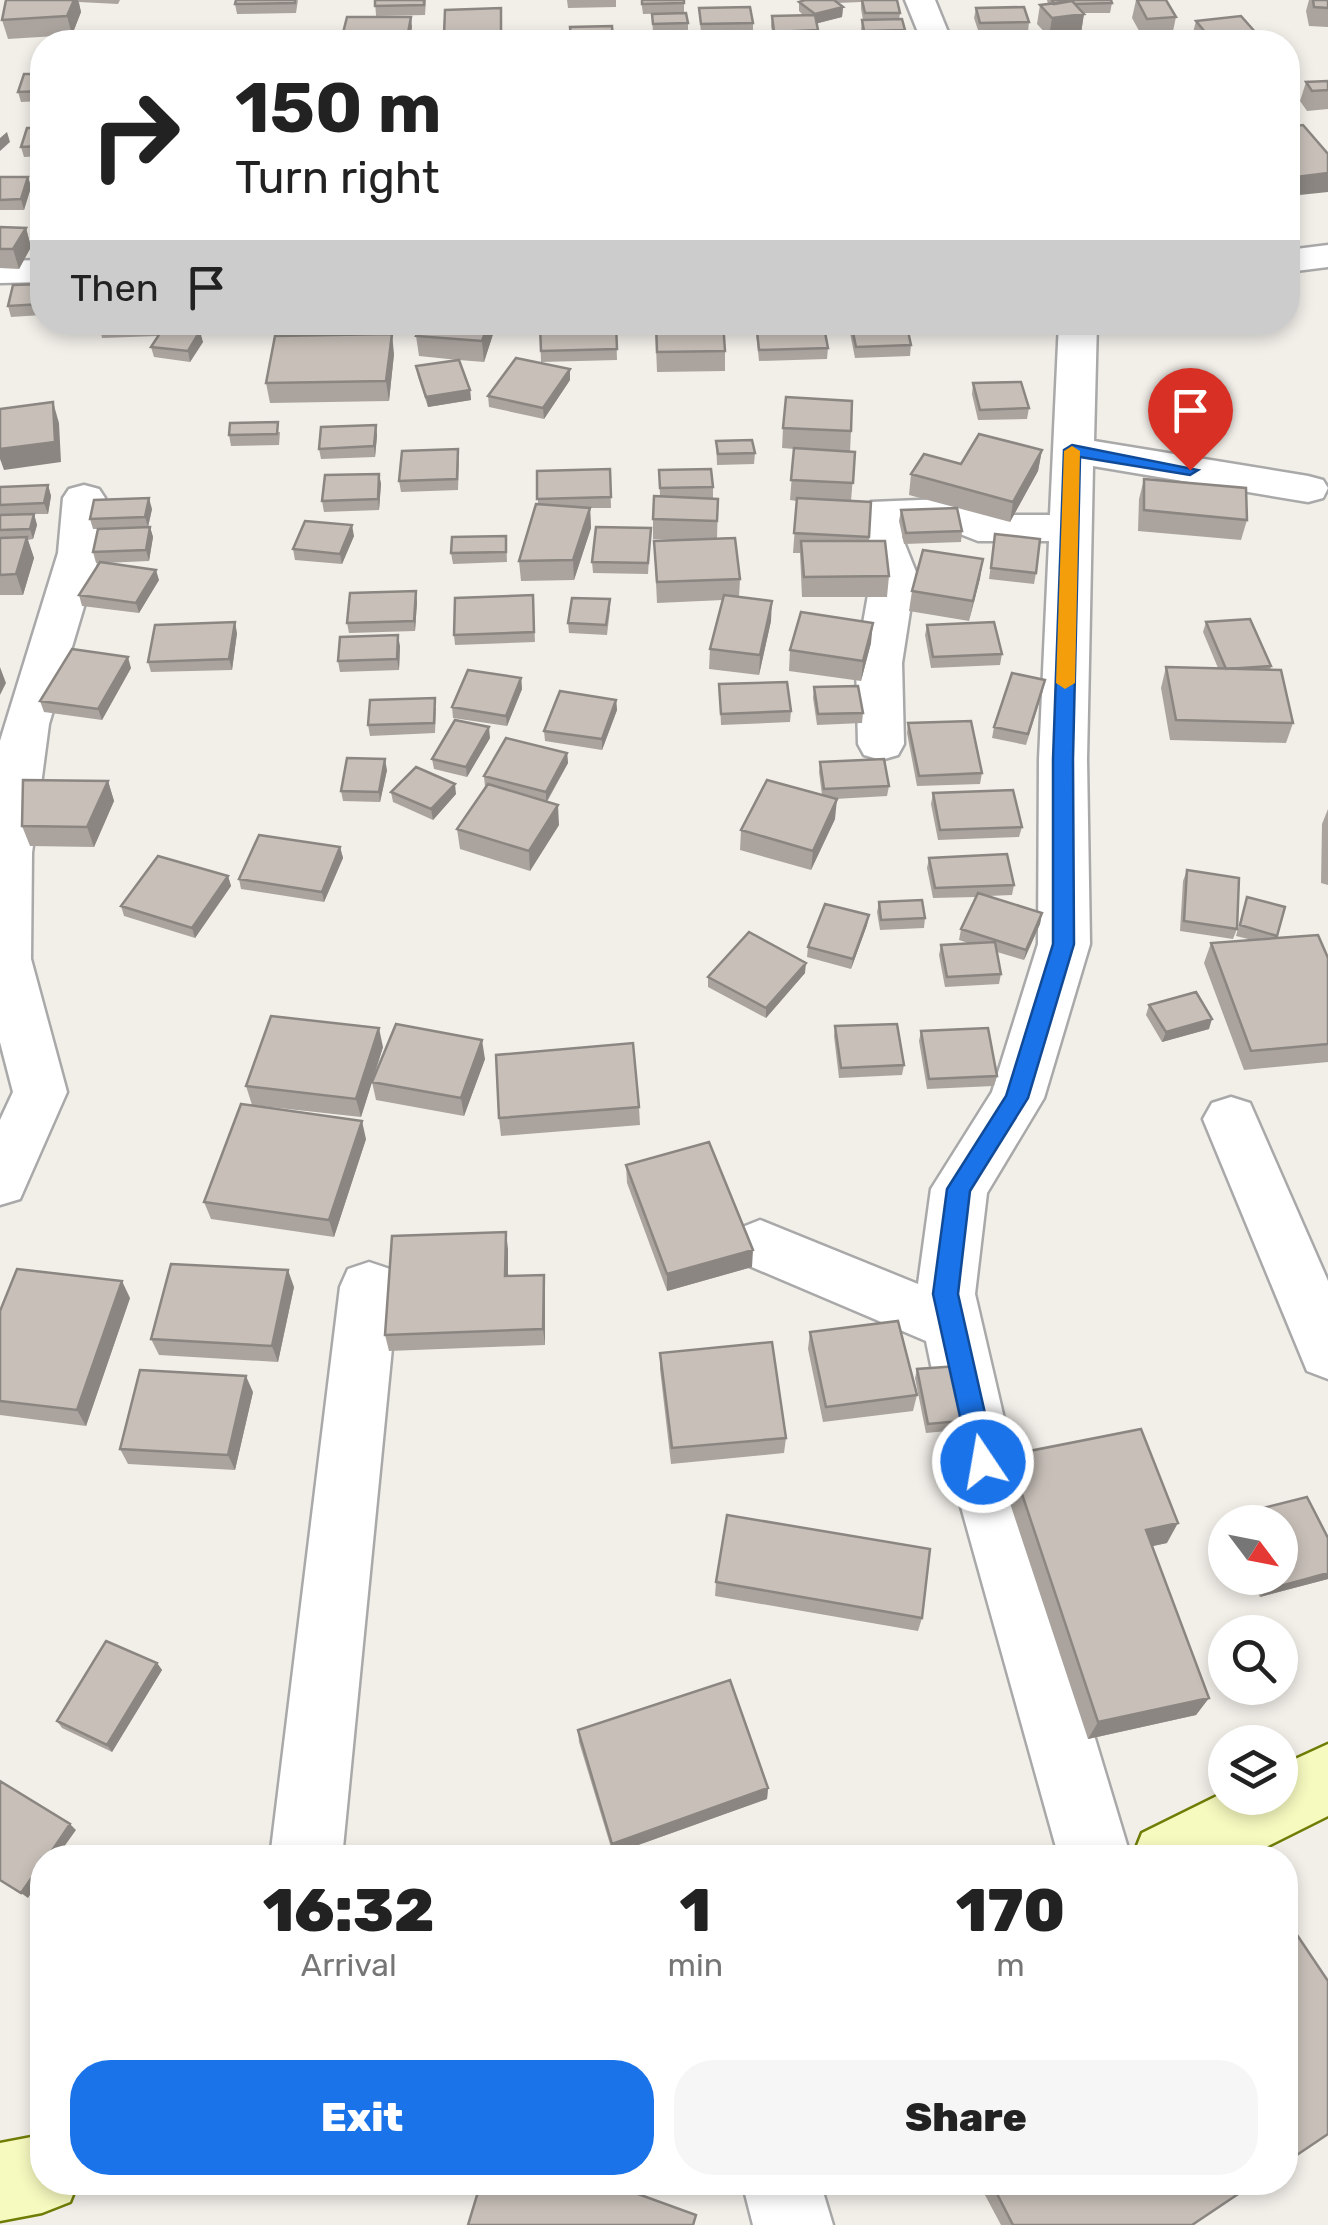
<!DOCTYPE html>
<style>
body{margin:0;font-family:Rubik,sans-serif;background:#f6f6f6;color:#222;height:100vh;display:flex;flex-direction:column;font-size:38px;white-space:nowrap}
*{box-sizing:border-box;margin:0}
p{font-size:32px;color:#767676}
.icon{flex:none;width:55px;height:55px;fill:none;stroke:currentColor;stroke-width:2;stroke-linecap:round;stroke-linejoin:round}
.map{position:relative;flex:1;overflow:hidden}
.drawer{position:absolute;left:30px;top:1845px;width:1268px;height:350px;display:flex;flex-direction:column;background:#fff;border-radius:40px;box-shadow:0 5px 15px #0003}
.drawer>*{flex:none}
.top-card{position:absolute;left:30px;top:30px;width:1270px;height:305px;border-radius:40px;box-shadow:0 5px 15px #0003;background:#fff;color:#222;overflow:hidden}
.needle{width:65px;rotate:122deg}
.tools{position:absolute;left:1208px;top:1505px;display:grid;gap:20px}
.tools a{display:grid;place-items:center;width:90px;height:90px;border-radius:50%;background:#fff;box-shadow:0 5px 15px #0003;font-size:50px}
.pin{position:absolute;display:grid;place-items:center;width:85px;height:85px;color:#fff;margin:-102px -42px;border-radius:50% 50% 50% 0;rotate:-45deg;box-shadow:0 0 10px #0007}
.pin .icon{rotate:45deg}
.me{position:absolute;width:110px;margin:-55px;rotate:348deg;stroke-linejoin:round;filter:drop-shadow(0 0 8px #0008)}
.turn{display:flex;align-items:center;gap:35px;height:210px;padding:0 40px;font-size:45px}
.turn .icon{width:130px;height:130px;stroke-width:2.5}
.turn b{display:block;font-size:70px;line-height:85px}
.then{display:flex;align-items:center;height:95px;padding:0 40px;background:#0003;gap:20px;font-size:38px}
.eta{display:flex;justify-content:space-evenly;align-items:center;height:170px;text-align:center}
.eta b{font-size:60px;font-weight:800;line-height:70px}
.primary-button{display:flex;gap:20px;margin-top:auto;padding:20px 40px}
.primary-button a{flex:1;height:115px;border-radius:40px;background:#1a73e8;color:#fff;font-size:40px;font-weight:800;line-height:115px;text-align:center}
.primary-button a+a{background:#f6f6f6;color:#222}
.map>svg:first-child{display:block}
</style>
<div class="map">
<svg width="1328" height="2225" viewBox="0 0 1328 2225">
<rect width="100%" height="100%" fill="#f2efe9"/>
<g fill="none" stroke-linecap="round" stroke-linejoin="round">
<defs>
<path id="minor" d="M905 0H935L952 42H922Z
M1328 245V267L1288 272V250Z
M42 260V282L0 283V261Z
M1059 322H1097L1094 441 1308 476 1323 480 1328 488 1323 498 1308 502 1093 466 1087 759 1090 944 1044 1098 987 1193 975 1294 1022 1496 1131 1858H1059L958 1496 926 1341 740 1262 731 1245 740 1228 760 1220 918 1284 931 1189 992 1092 1038 944 1039 759 1049 541H978L937 525 905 524 902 537 916 572 902 663 904 744 898 755 881 760 864 755 858 744 856 663 872 572 860 537 871 502 944 499 985 515H1050Z
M84 485 99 489 105 498 100 553 49 724 32 853 31 959 67 1092 20 1199 0 1205V1120L13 1092 0 1042V741L58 553 63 498 69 489Z
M1231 1097 1250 1103 1328 1281V1379L1307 1371 1203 1119 1212 1103Z
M369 1262 390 1269 398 1287 342 1858H270L340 1287 348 1269Z
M742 2182H820L833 2225H753Z"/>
<path id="secondary" d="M1328 1744V1816L1244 1858H1132L1142 1833 1225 1792V1798H1280V1766Z
M42 2135V2182H78L70 2202 42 2213 0 2221V2143Z"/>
</defs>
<use href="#minor" stroke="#a9a9a9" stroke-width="5"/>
<use href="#secondary" stroke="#707d05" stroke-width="5"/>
<use href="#minor" fill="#fff" fill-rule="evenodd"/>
<use href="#secondary" fill="#f7fabf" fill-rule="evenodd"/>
</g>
<path fill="#aba49e" d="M6 0H120L118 4 79 2 81 12 72 35 8 39 2 20Z
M298 0 296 13 237 14 235 4Z
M375 0H426L425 15 376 16Z
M567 0H616V7L568 8Z
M641 0H684V13L643 14Z
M805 0H897L900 13 899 20 905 30 904 36 907 42H861L863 38 861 30 862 20H863L861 9V2L837 3 843 7 842 17 817 23 818 40 774 42 771 26 772 16H804L799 11V2Z
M1047 0H1111L1112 3 1110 13H1084L1081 33 1049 37 1037 24 1040 5 1048 4Z
M1136 0 1176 17 1172 36 1143 38 1132 18Z
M1309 0H1328V27L1309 26 1306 11Z
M501 8 502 42H445L444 35Z
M699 8 753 23V33L701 34Z
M976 8 1029 22 1028 32 979 33 974 18Z
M652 14 688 23V33L653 34Z
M1196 21 1254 42H1193L1191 40Z
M612 26 613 42H571L570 27Z
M412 27 410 39 426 41V42H344L343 33Z
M42 74V101L21 102 18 92Z
M1328 81V109L1307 111 1300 101 1306 82Z
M1288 127 1328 154 1290 196 1288 193Z
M42 128V156L24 157 21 147Z
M0 177H28L31 187 24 210H0Z
M0 227 26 228 31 247 19 269 0 268Z
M42 284V315L11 317 8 306Z
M101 322H179L178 329 203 342 190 362 154 357 151 347 158 336 102 338 100 327Z
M655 322H723L725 351V371L657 372Z
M755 322H823L828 348 827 359 759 361Z
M955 322H1026L1025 328 957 331Z
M851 323 911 345 910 356 855 358 850 333Z
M616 324 617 360 541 362 540 326Z
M496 325 484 362 459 360 470 390 471 400 428 407 418 377 416 366 458 360 419 356 416 336Z
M394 354 389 401 270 403 266 383Z
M570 369V380L544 419 489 407 488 396Z
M973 383 1029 408 1027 419 978 420 972 394Z
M376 425 377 436 375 457 321 459 319 449Z
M783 428 851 431 850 452H855L851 501 871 502 869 541 889 576 887 597H802L800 553H793L797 501 790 500 794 449 782 448Z
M280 432 279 445 231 446 229 435Z
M716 441 755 453 754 464 717 465Z
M1042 450 1038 471 1010 522 909 495 911 474 961 464Z
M459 460 458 490 401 492 399 481Z
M610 469 611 508H590L591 528 574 580 521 581 519 561 538 504 537 471Z
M659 470 713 487V498H696L718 499 717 539 740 579 739 597 771 621 759 675 709 669 710 649 723 600 657 603 654 541 681 540 653 539V519L660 497Z
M379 474 381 484 379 510 324 512 322 501Z
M1144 479 1247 520 1241 540 1138 531 1139 499Z
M48 485 51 496 48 514H34L37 525 33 539 28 540 34 558 23 595H0V487Z
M152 509 148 527H150L153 537 149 561 105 563 159 580 139 613 82 606 79 595 99 563H96L93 552 98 529H93L90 519Z
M901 510 962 531 961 542 904 544 899 521Z
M651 528 648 574 593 573 592 562Z
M995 534 1036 573 1034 584 989 579Z
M354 536 342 564 295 560 293 549Z
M506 536 507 562 453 564 451 553Z
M983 559 969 621 909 611 912 591Z
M533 595 535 642 455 645 454 635Z
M610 599V610L607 635 569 633 568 623Z
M417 602 415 631 349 633 347 623Z
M1206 622 1271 666 1270 670 1293 723 1286 743 1170 740 1161 688 1166 667 1218 668 1203 632Z
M927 625 1002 654 1000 665 931 668 925 635Z
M237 633 232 670 151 672 148 662Z
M871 643 861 681 789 671 790 650Z
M400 646 399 670 340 672 338 661Z
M131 668 102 720 44 712 40 701Z
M521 678 522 689 507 726 453 718 452 707Z
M719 684 791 711 790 722 721 725Z
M814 687 863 713 862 723 817 725 813 698Z
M1043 691 1026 745 992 738 994 727Z
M616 700 617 710 602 750 545 741 544 731Z
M436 708 435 733 370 736 368 725Z
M908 723 982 773 980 784 917 786 907 733Z
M490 738 467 777 434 769 432 759Z
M567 753 568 763 547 802 559 825 530 871 460 849 457 829 485 787 484 776Z
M820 762 889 786 887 796 835 799V819L811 870 740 850 741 830 822 795 819 772Z
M387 770 380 802 343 801 341 791Z
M108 781 114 801 94 847 30 846 22 826Z
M391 792 456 794 433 820 393 802Z
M933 793 1022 827 1019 837 938 840 931 804Z
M1328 809V885L1321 883 1322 824Z
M340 847 343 858 324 902 241 889 239 879Z
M929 858 1014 885 1012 895 988 896 1042 913 1040 924 1024 960 997 952 1001 974 999 984 945 987 939 955 941 945 971 944 959 940 961 929 976 897 933 898 927 868Z
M1187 870 1237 929 1233 939 1180 931 1183 881Z
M228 876 231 886 195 938 124 916 121 906Z
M1247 897 1285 907 1276 938 1328 958V1062L1244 1070 1204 963 1211 943 1252 940 1236 936Z
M879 902 925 918 924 928 880 930 877 912Z
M867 925 851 969 807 957 808 947Z
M805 973 766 1018 708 987V977Z
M1149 1005 1209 1029 1162 1042 1146 1015Z
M835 1026 904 1065 902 1075 839 1078 834 1036Z
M921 1031 997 1076 994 1086 927 1089 919 1041Z
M383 1047 361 1117 252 1105 246 1086Z
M485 1059 464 1116 376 1100 372 1082Z
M639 1107 640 1125 501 1136 499 1118Z
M366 1139 334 1237 211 1219 204 1202Z
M626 1165 752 1267 667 1291 627 1183Z
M508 1249V1276L544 1275 545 1292V1345L389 1351 385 1335Z
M294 1287 278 1362 159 1355 151 1339Z
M130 1298 86 1426 0 1415V1311Z
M810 1332 917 1395 913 1411 823 1422 808 1349Z
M660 1353 786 1438 784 1453 671 1464 660 1369Z
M917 1369 971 1420 969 1429 926 1433 915 1378Z
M253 1392 235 1470 128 1464 120 1449Z
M1009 1455 1167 1543 1152 1546 1209 1698 1196 1715 1088 1739 1001 1476Z
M1307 1497 1328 1538V1579L1260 1597 1251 1578H1280V1522H1227L1231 1516Z
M716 1582 922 1618 918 1631 715 1596Z
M157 1663 162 1670 112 1752 62 1728 57 1721Z
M578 1730 768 1788 767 1799 613 1854 579 1742Z
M978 2182H1256L1192 2225H1001Z"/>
<path fill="#8b8681" d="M74 0H78L81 12 72 35 67 16Z
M843 7 842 17 815 24V14Z
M1084 14 1081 33 1049 37 1052 18Z
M411 17 412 27 409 42 408 33Z
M1256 33 1254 42H1209L1210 38Z
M7 132 10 142 0 151V138Z
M1328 173V192L1290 196 1296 177Z
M28 177 31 187 24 210 21 199Z
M26 228 31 247 19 269 13 249Z
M489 322H496V325L484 362 482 341Z
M200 331 203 342 190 362 188 351Z
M392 334 394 354 389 401 386 381Z
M570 369V380L544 419 543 408Z
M470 390 471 400 428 407 426 397Z
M53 402 59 423 61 462 4 470 0 459V449Z
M376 425 377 436 375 457 374 446Z
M1042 450 1038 471 1010 522 1013 502Z
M379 474 381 484 379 510 378 499Z
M48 485 51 496 48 514 44 503Z
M149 498 152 509 148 527 145 517Z
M590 508 591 528 574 580 573 560Z
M34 514 37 525 33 539 30 529Z
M352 525 354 536 342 564 340 554Z
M150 527 153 537 149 561 146 550Z
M27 537 34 558 23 595 16 574Z
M983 559 980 579 969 621 973 601Z
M156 570 159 580 139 613 136 603Z
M416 591 417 602 415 631 414 621Z
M772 601 771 621 759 675 760 655Z
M235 622 237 633 232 670 229 659Z
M873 623 871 643 861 681 863 661Z
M398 635 400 646 399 670 397 659Z
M128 657 131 668 102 720 98 709Z
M0 667 6 683 0 695Z
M521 678 522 689 507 726 506 716Z
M616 700 617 710 602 750V739Z
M489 727 490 738 467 777 466 767Z
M567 753 568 763 546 802V792Z
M385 759 387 770 380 802 379 792Z
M108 781 114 801 94 847 87 827Z
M455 784 456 794 433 820 431 809Z
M837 799 835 819 811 870 813 851Z
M558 805 559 825 530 871 529 851Z
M340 847 343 858 324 902 322 892Z
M228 876 231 886 195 938 192 928Z
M1042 913 1040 924 1024 960 1026 950Z
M869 915 867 925 851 969 853 959Z
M806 963 805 973 766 1018V1008Z
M1212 1019 1209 1029 1162 1042 1166 1032Z
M379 1028 383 1047 361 1117 356 1099Z
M482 1040 485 1059 464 1116 461 1098Z
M362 1121 366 1139 334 1237 329 1220Z
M506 1232 508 1249V1293L505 1276Z
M753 1250 752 1267 667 1291V1274Z
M288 1270 294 1287 278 1362 272 1346Z
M544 1275 545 1292V1345L543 1329Z
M122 1281 130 1298 86 1426 77 1410Z
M246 1376 253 1392 235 1470 228 1455Z
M1178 1523 1167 1543 1135 1550 1146 1530Z
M1328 1573V1579L1260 1597 1266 1590Z
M157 1663 162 1670 112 1752 107 1745Z
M1209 1698 1196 1715 1088 1739 1098 1722Z
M768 1788 767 1799 613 1854 612 1844Z
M70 1824 76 1830 56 1858H47Z
M42 1863V1877L28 1898 21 1893Z"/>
<path fill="#c7bfb8" stroke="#8b8681" stroke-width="2.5" d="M6 0H74L67 16 2 20Z
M236 0H295V3L235 4Z
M375 0H424V5L375 6Z
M642 0H684V3L642 4Z
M805 0H834L843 7 815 14 799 2Z
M862 0H897L900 13H865Z
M1052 0H1111L1112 3 1075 4 1072 1 1054 4Z
M1137 0H1166L1176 17 1147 19Z
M1313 0H1328V8L1314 7Z
M1072 1 1084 14 1052 18 1040 5Z
M750 7 753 23 701 24 699 8Z
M1024 7 1029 22 980 23 976 8Z
M501 8V34L444 35 445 10Z
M686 13 688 23 653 24 652 14Z
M815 15 818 30 774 32 772 16Z
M1241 16 1256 33 1210 38 1196 21Z
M347 17H411L408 33H343Z
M902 19 905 30 864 31 862 20Z
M612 26 613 38 571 39 570 27Z
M1033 32 1039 42H968L965 36Z
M1125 32 1131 42H1092L1087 33Z
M215 33 214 42H166L168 35Z
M905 36 907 42H863L862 38Z
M385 37 426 41 425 42H381Z
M676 38V42H635V39Z
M826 39V42H786V40Z
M24 74H42V91L18 92Z
M1328 81V90L1312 91 1306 82Z
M1303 125 1328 154V173L1296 177 1288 167V127Z
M27 128H42V146L21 147Z
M0 177H28L21 199 0 200Z
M0 227 26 228 13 249H0Z
M42 284V304L8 306 13 285Z
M101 322H175L174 325 100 327Z
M422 322H489L482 341 416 336Z
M656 322H723L725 351 657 352Z
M756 322H823L828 348 759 350Z
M906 322 911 345 856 347 851 323Z
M616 324 617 349 541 351 540 326Z
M164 327 200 331 188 351 151 347Z
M392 334 386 381 266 383 275 336Z
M516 358 570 369 543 408 488 396Z
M459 360 470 390 426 397 416 366Z
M1021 382 1029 408 980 410 973 383Z
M786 397 852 401 851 431 783 428Z
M53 402 55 442 0 449V409Z
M278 422 277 434 229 435 230 423Z
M376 425 374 446 319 449 321 427Z
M979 434 1042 450 1013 502 911 474 924 454 961 464Z
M752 440 755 453 718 454 716 441Z
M794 448 855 452 853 483 791 480Z
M458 449 457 479 399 481 402 451Z
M610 469 611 497 537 499V471Z
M711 469 713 487 660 488 659 470Z
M379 474 378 499 322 501 325 475Z
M1144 479 1246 488 1247 520 1144 510Z
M48 485 44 503 0 505V487Z
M654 496 718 499 717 521 653 519Z
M149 498 145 517 90 519 94 500Z
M797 498 871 502 869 537 794 533Z
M536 504 590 508 573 560 519 561Z
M957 508 962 531 906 533 901 510Z
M34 514 30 529 0 530V515Z
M305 521 352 525 340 554 293 549Z
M150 527 146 550 93 552 98 529Z
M596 527 651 528 648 563 592 562Z
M995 534 1040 539 1036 573 991 568Z
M506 536V552L451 553 452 537Z
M27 537 16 574 0 575V538Z
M735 538 740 579 657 582 654 541Z
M801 541H885L889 576 804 577Z
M923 550 983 559 973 601 912 591Z
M100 562 156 570 136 603 79 595Z
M416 591 414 621 347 623 350 593Z
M533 595 534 632 454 635 455 598Z
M724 595 772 601 760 655 710 649Z
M572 598 610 599 606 625 568 623Z
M801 612 873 623 863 661 790 650Z
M1250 619 1271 666 1226 669 1206 622Z
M235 622 229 659 148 662 155 625Z
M994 622 1002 654 933 657 927 625Z
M398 635 397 659 338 661 340 637Z
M72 649 128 657 98 709 40 701Z
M1166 667 1281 670 1293 723 1176 720Z
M468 670 521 678 506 716 452 707Z
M1012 673 1045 680 1028 734 994 727Z
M787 682 791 711 721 714 719 684Z
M858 686 863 713 818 714 814 687Z
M560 691 616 700 602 739 544 731Z
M435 698 434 723 368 725 370 700Z
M455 720 489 727 466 767 432 759Z
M971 721 982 773 919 776 908 723Z
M506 738 567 753 546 792 484 776Z
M347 758 385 759 379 792 341 791Z
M884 759 889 786 824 789 820 762Z
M416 767 455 784 431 809 391 792Z
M23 780 108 781 87 827 22 826Z
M767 780 837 799 813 851 741 830Z
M488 784 558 805 529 851 457 829Z
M1013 790 1022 827 940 830 933 793Z
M259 835 340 847 322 892 239 879Z
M1007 854 1014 885 935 888 929 858Z
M158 856 228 876 192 928 121 906Z
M1187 870 1239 878 1237 929 1184 921Z
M978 893 1042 913 1026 950 961 929Z
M1247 897 1285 907 1277 936 1240 925Z
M922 900 925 918 881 920 879 902Z
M825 904 869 915 853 959 808 947Z
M749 932 806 963 766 1008 708 977Z
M1318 935 1328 958V1044L1251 1051 1211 943Z
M995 942 1001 974 947 977 941 945Z
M1196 992 1212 1019 1166 1032 1149 1005Z
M271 1016 379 1028 356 1099 246 1086Z
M396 1024 482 1040 461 1098 372 1082Z
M897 1024 904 1065 841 1068 835 1026Z
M988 1028 997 1076 929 1079 921 1031Z
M633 1043 639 1107 499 1118 496 1055Z
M241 1104 362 1121 329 1220 204 1202Z
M709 1142 753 1250 667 1274 626 1165Z
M506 1232 505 1276 544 1275 543 1329 385 1335 392 1236Z
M171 1264 288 1270 272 1346 151 1339Z
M17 1269 122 1281 77 1410 0 1401V1311Z
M898 1321 917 1395 826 1407 810 1332Z
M772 1342 786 1438 672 1448 660 1353Z
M958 1366 971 1420 928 1424 917 1369Z
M140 1370 246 1376 228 1455 120 1449Z
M1141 1429 1178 1523 1146 1530 1209 1698 1098 1722 1009 1455Z
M1307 1497 1328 1538V1573L1266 1590 1260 1578H1280V1522H1234L1231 1516Z
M727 1515 930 1549 922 1618 716 1582Z
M106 1641 157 1663 107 1745 57 1721Z
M730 1680 768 1788 612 1844 578 1730Z
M0 1781 70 1824 47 1858H42V1863L21 1893 0 1880Z
M1285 1917 1328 1981V2134L1285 2163Z
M481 2182H605L696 2215 693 2225H468Z
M991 2182H1256L1192 2225H1013Z"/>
<path fill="#1a73e8" stroke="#114b97" stroke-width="2.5" d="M1072 445 1198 470 1190 475 1080 457 1073 759 1074 944 1028 1098 970 1191 958 1294 996 1462 992 1470 983 1473 974 1470 970 1462 933 1294 947 1189 1006 1096 1053 944V759L1064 450Z"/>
<path fill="#f59e0b" d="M1072 446 1080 451 1075 683 1065 689 1056 683 1064 451Z"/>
</svg>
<div class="tools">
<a><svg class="needle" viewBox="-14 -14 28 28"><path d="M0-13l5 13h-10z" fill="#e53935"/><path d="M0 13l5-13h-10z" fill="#767676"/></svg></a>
<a><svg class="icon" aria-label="search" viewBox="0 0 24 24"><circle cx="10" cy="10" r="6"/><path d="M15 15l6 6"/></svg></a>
<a><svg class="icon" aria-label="layers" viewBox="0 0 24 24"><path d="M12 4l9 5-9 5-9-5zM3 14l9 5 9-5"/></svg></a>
</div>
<div class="pin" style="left:1190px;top:470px;background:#d93025"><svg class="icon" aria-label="arrive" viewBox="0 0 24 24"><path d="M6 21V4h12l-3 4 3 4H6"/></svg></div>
<svg class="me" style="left:983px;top:1462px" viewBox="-20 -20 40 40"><circle r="17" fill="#1a73e8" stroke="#fff" stroke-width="3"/><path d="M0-11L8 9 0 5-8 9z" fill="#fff"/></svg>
<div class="top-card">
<div class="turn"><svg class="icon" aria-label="right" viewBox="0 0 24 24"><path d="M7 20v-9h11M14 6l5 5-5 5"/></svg><div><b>150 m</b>Turn right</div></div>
<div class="then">Then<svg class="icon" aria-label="arrive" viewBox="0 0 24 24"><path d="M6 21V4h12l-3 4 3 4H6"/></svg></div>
</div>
<section class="drawer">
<div class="eta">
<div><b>16:32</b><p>Arrival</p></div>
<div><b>1</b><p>min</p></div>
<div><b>170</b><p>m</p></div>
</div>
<div class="primary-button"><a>Exit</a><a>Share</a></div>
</section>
</div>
